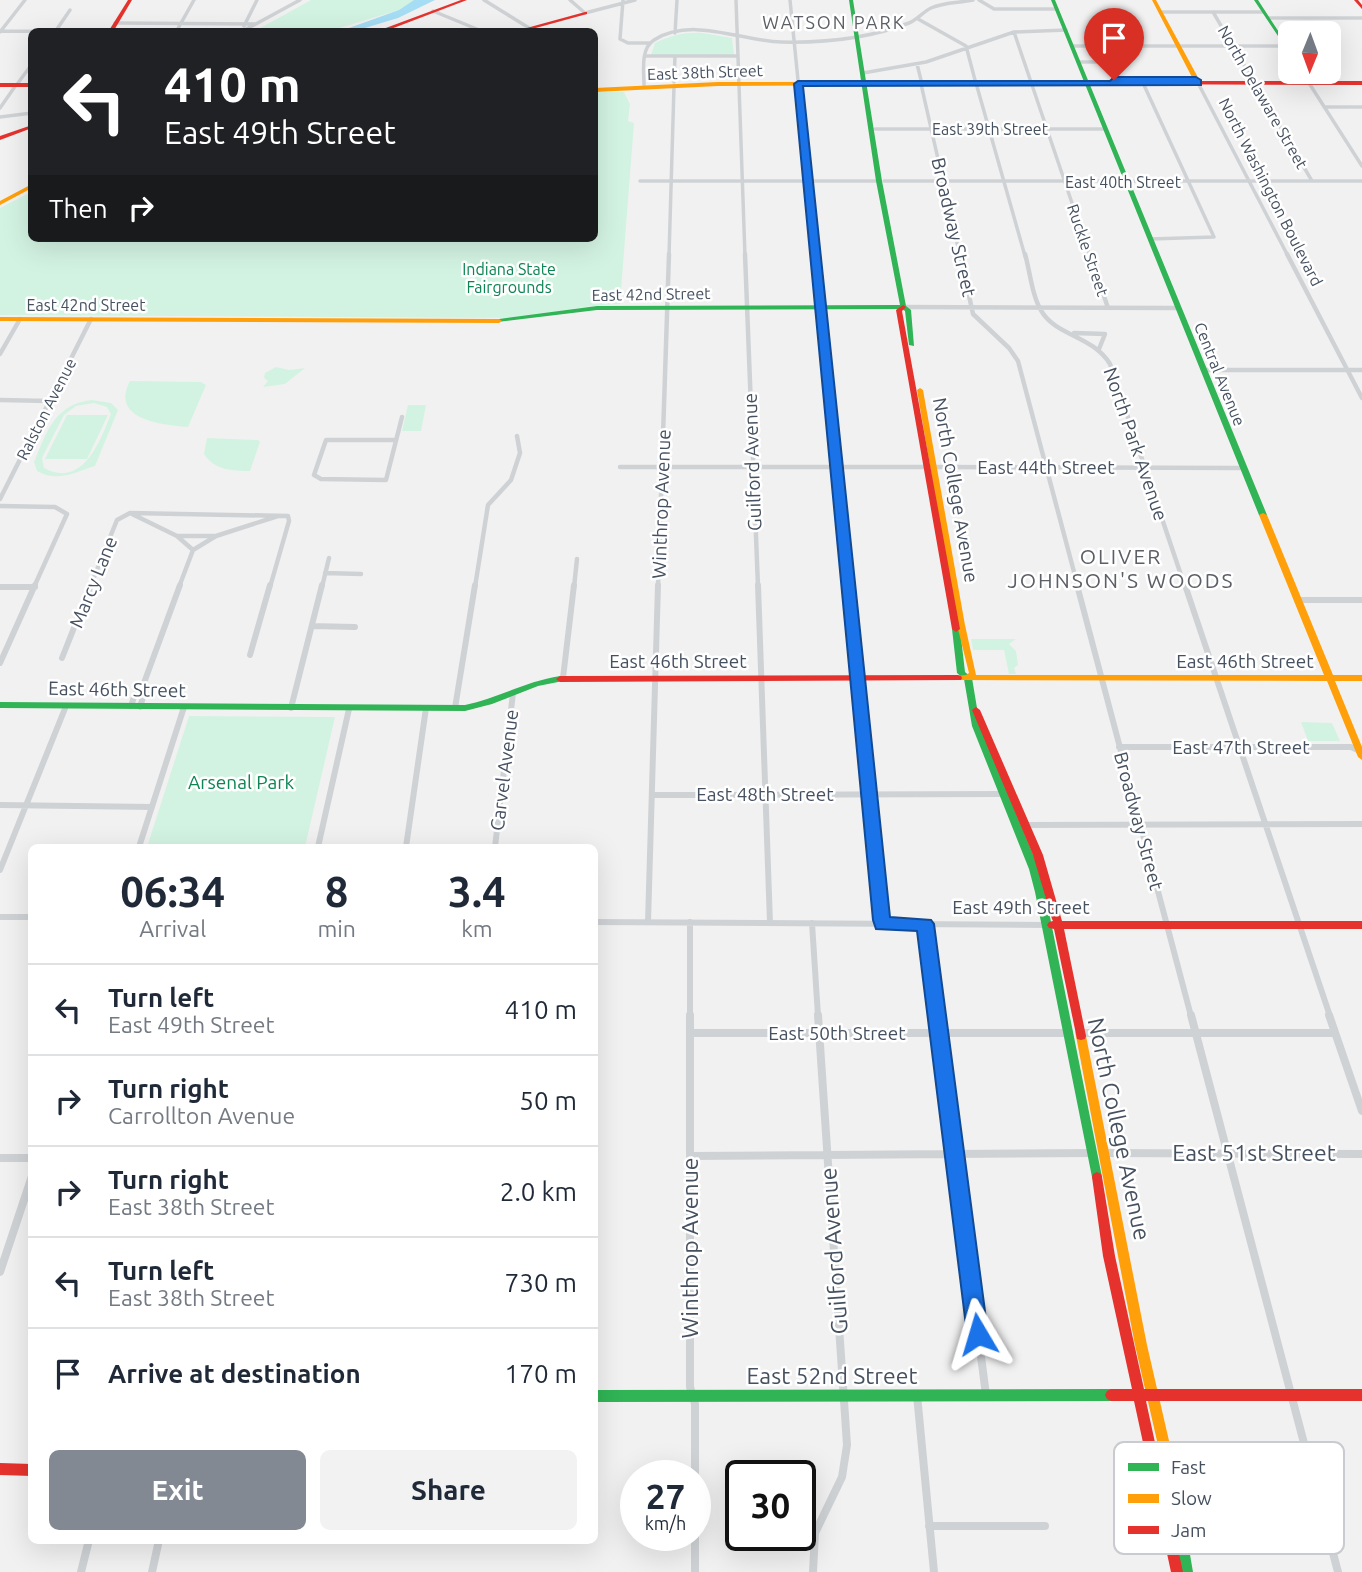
<!DOCTYPE html>
<style>
body{margin:0;font-family:Ubuntu,sans-serif;background:#f2f2f3;color:#1f2937;height:100vh;display:flex;flex-direction:column;font-size:26px;white-space:nowrap}
*{box-sizing:border-box;margin:0}
p{font-size:23px;color:#747a83}
.icon{flex:none;width:38px;height:38px;fill:none;stroke:currentColor;stroke-width:2;stroke-linecap:round;stroke-linejoin:round}
.map{position:relative;flex:1;overflow:hidden}
.sheet{position:absolute;left:28px;top:844px;width:570px;height:700px;display:flex;flex-direction:column;background:#fff;border-radius:10px;box-shadow:0 7px 28px #0002}
.sheet>*{flex:none}
.hud{position:absolute;left:28px;top:28px;width:570px;height:214px;border-radius:10px;box-shadow:0 7px 28px #0002;background:#202124;color:#fff;overflow:hidden}
.needle{width:46px;rotate:181deg}
.controls{position:absolute;left:1278px;top:21px;display:grid;gap:14px}
.controls a{display:grid;place-items:center;width:63px;height:63px;border-radius:10px;background:#fff;box-shadow:0 7px 28px #0002;font-size:35px}
.speed{position:absolute;left:620px;top:1460px;display:flex;gap:14px;font-size:35px;font-weight:700;text-align:center}
.speed>*{display:grid;place-content:center;width:91px;height:91px;border-radius:50%;background:#fff;box-shadow:0 7px 28px #0002;line-height:1}
.speed small{font-size:18px;font-weight:400}
.speed .limit{border:4px solid #111;border-radius:10px;background:#fff;color:#111}
.pin{position:absolute;display:grid;place-items:center;width:60px;height:60px;color:#fff;margin:-72px -30px;border-radius:50% 50% 50% 0;rotate:-45deg;box-shadow:0 0 7px #0007}
.pin .icon{rotate:45deg}
.me{position:absolute;width:77px;margin:-38px;rotate:353deg;stroke-linejoin:round;filter:drop-shadow(0 0 5px #0008)}
.turn{display:flex;align-items:center;gap:24px;height:147px;padding:0 21px;font-size:32px}
.turn .icon{width:91px;height:91px;stroke-width:2.5}
.turn b{display:block;font-size:49px;line-height:60px}
.then{display:flex;align-items:center;height:66px;padding:0 21px;background:#0003;gap:14px;font-size:26px}
.eta{display:flex;justify-content:space-evenly;align-items:center;height:119px;text-align:center}
.eta b{font-size:42px;font-weight:600;line-height:49px}
.button{display:flex;gap:14px;margin-top:auto;padding:14px 21px}
.button a{flex:1;height:80px;border-radius:10px;background:#828993;color:#fff;font-size:28px;font-weight:600;line-height:80px;text-align:center}
.button a+a{background:#f2f2f3;color:#1f2937}
ul{padding:0;list-style:none}
li{display:flex;align-items:center;gap:21px;height:91px;padding:0 21px;border-top:2px solid #e0e1e3}
li div{flex:1}
li b{display:block;font-size:26px}
li em{font-style:normal}
.map>svg:first-child{display:block}
</style>
<div class="map">
<svg width="1362" height="1572" viewBox="0 0 1362 1572">
<rect width="100%" height="100%" fill="#f2f1f1"/>
<path fill="#d3f3e2" fill-rule="evenodd" d="M311 0H414L399 10 336 29 253 32Z
M703 33 732 38 734 55H651L655 43C671 35 686 32 703 33Z
M595 92H624L630 104 628 121 634 123 620 304C583 305 548 315 511 318L0 315V208L31 192 32 238H595Z
M276 367 289 370 305 368 285 384 263 387 268 381 264 378 265 373Z
M130 381 201 382 206 385 188 427C163 425 109 420 130 381Z
M92 400 111 403 118 410 95 466C75 472 58 483 37 471L34 462C47 431 55 404 92 400ZM94 403 107 407 111 414C100 441 83 489 44 468L42 458 64 415 76 406Z
M408 405H426L421 431H402Z
M67 415H108L87 459H45Z
M207 438 258 440 260 442 250 471C232 471 214 470 204 454Z
M971 639H1016L1009 644 1016 651 1018 665 1014 668 1016 674H1009L1004 650H973Z
M189 716 335 717 305 847H147Z
M1301 722 1332 723 1340 741H1308Z"/>
<path fill="#a4ddf4" d="M414 0H435L398 18 355 31H323L349 28 399 10Z"/>
<g fill="none" stroke-linecap="round" stroke-linejoin="round">
<path stroke="#cfd2d5" stroke-width="3.5" d="M484 0 529 28
M570 0 585 13
M623 0 620 39 628 43H650
M736 0 745 256
M790 0 798 80
M979 0 994 9H1057
M433 11 484 32
M1161 12H1263
M1213 12 1312 181
M585 13 635 0
M1268 18H1362
M918 19 966 46 975 80
M115 23 256 24
M244 26 257 0
M0 31 107 32
M0 32 25 0
M55 32 70 10
M176 32 194 0
M241 32 300 0
M1014 32 1090 256
M675 33 677 0
M1072 46H1285
M646 56H738
M1078 62H1129L1122 46
M917 64 921 80
M863 73 926 62 1014 32 1066 30
M674 82 675 56
M18 83 32 64
M976 83 1025 256
M1143 83 1214 237 1150 239
M1198 83 1288 256
M1309 83 1362 166
M798 84 815 256
M921 84 960 256
M644 85C644 71 640 49 654 40 692 16 741 41 781 42 823 43 870 38 909 23 917 20 923 12 931 8 944 2 959 3 973 0
M1324 107H1362
M0 108 16 85
M0 117 32 113
M875 129H1106
M640 181H879
M884 181H1362
M669 256 674 86"/>
<path stroke="#cfd2d5" stroke-width="4.5" d="M745 254 758 587
M815 254 848 587
M960 254 973 314 1009 348 1018 361 1078 587
M1025 254C1030 271 1032 297 1042 312 1057 336 1093 336 1110 364L1185 587
M1090 254 1108 308
M1287 254 1362 398
M903 307 1178 308
M1074 333 1105 334 1099 349
M0 354 20 319
M1203 370H1362
M0 400 50 401
M396 440H326L314 475 321 479 386 480 402 417
M620 467H927
M934 467 1242 468
M0 499 91 319
M0 506 55 507 67 514 34 587
M132 514 177 536
M177 536H216L193 550Z
M216 536 278 516
M325 573 361 574
M0 587H35
M90 587 117 520 130 513 288 516 289 521 270 587
M179 587 193 550
M322 587 329 558
M475 587 488 505 511 480 520 453 517 436
M574 587 577 559
M658 587 669 254"/>
<path stroke="#cfd2d5" stroke-width="6" d="M758 585 770 923
M848 585 882 924
M1077 585 1191 1016
M1185 585 1330 1016
M0 587H35
M1297 600H1362
M312 626 355 627
M250 655 270 585
M62 658 91 585
M0 663 35 585
M563 678 574 585
M141 691 180 585
M131 706 135 694 141 691 144 694 140 707
M291 708 322 585
M455 708 475 585
M1119 747H1351L1362 752
M652 795 1003 794
M0 805 152 807
M1025 825 1362 824
M139 847 184 707
M318 847 349 709
M406 847 426 708
M495 847 513 693
M0 870 66 706
M0 917H32
M595 922 1047 925
M648 922 658 585
M690 922V1016
M812 923 818 1016
M925 924 937 1016"/>
<path stroke="#cfd2d5" stroke-width="8" d="M690 1015V1387L695 1404V1572
M937 1015 986 1395
M1191 1015 1338 1572
M1329 1015 1362 1111
M690 1033H1069
M1079 1033H1335
M1105 1153 1362 1154
M690 1156 1092 1153
M0 1158H32
M0 1272 32 1176
M917 1395 934 1572
M929 1526H1045
M81 1572 89 1540
M152 1572 159 1540
M813 1572 815 1533 842 1477 847 1445 818 1015"/>
<path fill="#30b455" fill-rule="evenodd" d="M849 0H853L882 181 906 306 911 310 914 346 909 345 905 311 902 309 597 310 497 322V320L499 319 597 306 900 305 876 181Z
M1051 0H1055L1267 515 1266 517H1263L1259 515Z
M1254 0H1258L1290 49V54Z
M956 626 960 629 965 672 972 678 980 726 1039 869 1045 892 1102 1177 1101 1180 1097 1182 1093 1180 1092 1177 1035 892 1029 869 972 726 964 679 957 673 952 629Z
M560 676 564 679 563 681 538 686 492 704 465 711 0 708V702L465 705C498 698 527 681 560 676Z
M1111 1389 1115 1391 1117 1395 1115 1399 1111 1401 595 1402V1390Z
M1169 1461 1173 1463 1175 1467 1193 1572H1181L1163 1467 1165 1463Z"/>
<path fill="#ff9f0a" fill-rule="evenodd" d="M1152 0H1156L1201 83 1200 84 1195 83Z
M1300 72H1304L1312 83 1311 84H1307Z
M1106 81 1108 82V84L718 86 595 92V88L718 82Z
M32 184V188L0 205V201Z
M0 317 499 319 502 321 499 323 0 321Z
M920 388 923 390 965 625 976 675H1324L1259 515 1263 513 1267 515 1333 675H1362V681H1335L1362 747V760L1358 757 1327 681 955 680 954 678 955 676 966 675 969 673 957 625 917 390Z
M1081 1032 1085 1033 1086 1036 1147 1345 1175 1467 1173 1471 1169 1473 1165 1471 1163 1467 1135 1345 1076 1036 1077 1033Z"/>
<path fill="#e5322d" fill-rule="evenodd" d="M128 0H132L113 32H108Z
M461 0H467L383 32H375Z
M1354 0H1358L1362 5V9Z
M585 12H587V14L521 32H512Z
M1106 81H1362V85L1104 84V82Z
M0 83H32V87H0Z
M32 125V128L0 140V136Z
M903 305 906 307 902 311 960 629 956 632 952 629 896 310Z
M958 675 961 676 962 678 961 680 560 682 556 679 560 676Z
M976 707 980 710 1043 855 1062 921H1362V929H1064L1086 1036 1085 1039 1081 1040 1077 1039 1054 929 1049 928 1047 925 1049 922 1053 921 1052 919 1033 855 972 710Z
M1097 1172 1101 1174 1102 1177 1115 1256 1144 1389H1362V1401H1146L1183 1572H1171L1134 1401H1111L1107 1399 1105 1395 1107 1391 1111 1389H1132L1103 1256 1092 1177 1093 1174Z
M0 1463 32 1464V1476L0 1475Z"/>
</g>
<path fill="#1a73e8" stroke="#114b97" stroke-width="2" d="M1196 77 1201 80V85L803 86 890 917 931 920 934 924 988 1334 985 1341 978 1344 970 1341 967 1334 917 931 876 929 873 920 794 84 798 81H1110L1114 77Z"/>
<g text-anchor="middle" stroke-width="5" stroke-linejoin="round" paint-order="stroke">
<g font-size="16" fill="#465160" stroke="#fff">
<text transform="translate(705 72) rotate(-2)" y="6">East 38th Street</text>
<text transform="translate(1263 97) rotate(60)" y="6">North Delaware Street</text>
<text x="990" y="135">East 39th Street</text>
<text x="1123" y="188">East 40th Street</text>
<text transform="translate(1271 192) rotate(63)" y="6">North Washington Boulevard</text>
<text transform="translate(1088 250) rotate(71)" y="6">Ruckle Street</text>
<text transform="translate(651 294) rotate(-1)" y="6">East 42nd Street</text>
<text x="86" y="311">East 42nd Street</text>
<text transform="translate(1220 374) rotate(68)" y="6">Central Avenue</text>
<text transform="translate(46 409) rotate(-63)" y="6">Ralston Avenue</text>
</g>
<g font-size="16" fill="#0c8553" stroke="#fff">
<text x="509" y="275">Indiana State<tspan x="509" dy="18">Fairgrounds</tspan></text>
</g>
<g font-size="18" letter-spacing="2" fill="#5c6066" stroke="#fff">
<text x="834" y="29">WATSON PARK</text>
</g>
<g font-size="19" fill="#465160" stroke="#fff">
<text transform="translate(954 227) rotate(77)" y="7">Broadway Street</text>
<text transform="translate(1136 444) rotate(71)" y="7">North Park Avenue</text>
<text transform="translate(752 462) rotate(-92)" y="7">Guilford Avenue</text>
<text x="1046" y="474">East 44th Street</text>
<text transform="translate(956 490) rotate(80)" y="7">North College Avenue</text>
<text transform="translate(661 504) rotate(-88)" y="7">Winthrop Avenue</text>
<text transform="translate(93 582) rotate(-68)" y="7">Marcy Lane</text>
<text x="678" y="668">East 46th Street</text>
<text x="1245" y="668">East 46th Street</text>
<text transform="translate(117 689) rotate(1)" y="7">East 46th Street</text>
<text x="1241" y="754">East 47th Street</text>
<text transform="translate(504 770) rotate(-83)" y="7">Carvel Avenue</text>
<text x="765" y="801">East 48th Street</text>
<text transform="translate(1139 821) rotate(75)" y="7">Broadway Street</text>
<text x="1021" y="914">East 49th Street</text>
<text x="837" y="1040">East 50th Street</text>
</g>
<g font-size="19" fill="#0c8553" stroke="#fff">
<text x="241" y="789">Arsenal Park</text>
</g>
<g font-size="21" letter-spacing="2" fill="#5c6066" stroke="#fff">
<text x="1121" y="564">OLIVER<tspan x="1121" dy="24">JOHNSON'S WOODS</tspan></text>
</g>
<g font-size="23" fill="#465160" stroke="#fff">
<text transform="translate(1119 1129) rotate(78)" y="8">North College Avenue</text>
<text x="1254" y="1161">East 51st Street</text>
<text transform="translate(690 1248) rotate(-90)" y="8">Winthrop Avenue</text>
<text transform="translate(834 1251) rotate(-94)" y="8">Guilford Avenue</text>
<text x="832" y="1384">East 52nd Street</text>
</g>
</g>
<rect x="1114" y="1442" width="230" height="112" rx="10" fill="#fff" stroke="#c8cbcf" stroke-width="2"/>
<rect x="1128" y="1463" width="31" height="8" fill="#30b455"/>
<rect x="1128" y="1494" width="31" height="9" fill="#ff9f0a"/>
<rect x="1128" y="1526" width="31" height="8" fill="#e5322d"/>
<g font-size="19" fill="#465160">
<text x="1171" y="1474">Fast</text>
<text x="1171" y="1505">Slow</text>
<text x="1171" y="1537">Jam</text>
</g>
</svg>
<div class="controls">
<a><svg class="needle" viewBox="-14 -14 28 28"><path d="M0-13l5 13h-10z" fill="#e53935"/><path d="M0 13l5-13h-10z" fill="#747a83"/></svg></a>
</div>
<div class="speed"><div>27<small>km/h</small></div><div class="limit">30</div></div>
<div class="pin" style="left:1114px;top:80px;background:#d93025"><svg class="icon" aria-label="arrive" viewBox="0 0 24 24"><path d="M6 21V4h12l-3 4 3 4H6"/></svg></div>
<svg class="me" style="left:978px;top:1334px" viewBox="-20 -20 40 40"><path d="M0-17L14 15 0 8-14 15z" fill="#1a73e8" stroke="#fff" stroke-width="4"/></svg>
<div class="hud">
<div class="turn"><svg class="icon" aria-label="left" viewBox="0 0 24 24"><path d="M17 20v-9H6M10 6l-5 5 5 5"/></svg><div><b>410 m</b>East 49th Street</div></div>
<div class="then">Then<svg class="icon" aria-label="right" viewBox="0 0 24 24"><path d="M7 20v-9h11M14 6l5 5-5 5"/></svg></div>
</div>
<section class="sheet">
<div class="eta">
<div><b>06:34</b><p>Arrival</p></div>
<div><b>8</b><p>min</p></div>
<div><b>3.4</b><p>km</p></div>
</div>
<ul>
<li><svg class="icon" aria-label="left" viewBox="0 0 24 24"><path d="M17 20v-9H6M10 6l-5 5 5 5"/></svg><div><b>Turn left</b><p>East 49th Street</p></div><em>410 m</em></li>
<li><svg class="icon" aria-label="right" viewBox="0 0 24 24"><path d="M7 20v-9h11M14 6l5 5-5 5"/></svg><div><b>Turn right</b><p>Carrollton Avenue</p></div><em>50 m</em></li>
<li><svg class="icon" aria-label="right" viewBox="0 0 24 24"><path d="M7 20v-9h11M14 6l5 5-5 5"/></svg><div><b>Turn right</b><p>East 38th Street</p></div><em>2.0 km</em></li>
<li><svg class="icon" aria-label="left" viewBox="0 0 24 24"><path d="M17 20v-9H6M10 6l-5 5 5 5"/></svg><div><b>Turn left</b><p>East 38th Street</p></div><em>730 m</em></li>
<li><svg class="icon" aria-label="arrive" viewBox="0 0 24 24"><path d="M6 21V4h12l-3 4 3 4H6"/></svg><div><b>Arrive at destination</b></div><em>170 m</em></li>
</ul>
<div class="button"><a>Exit</a><a>Share</a></div>
</section>
</div>
